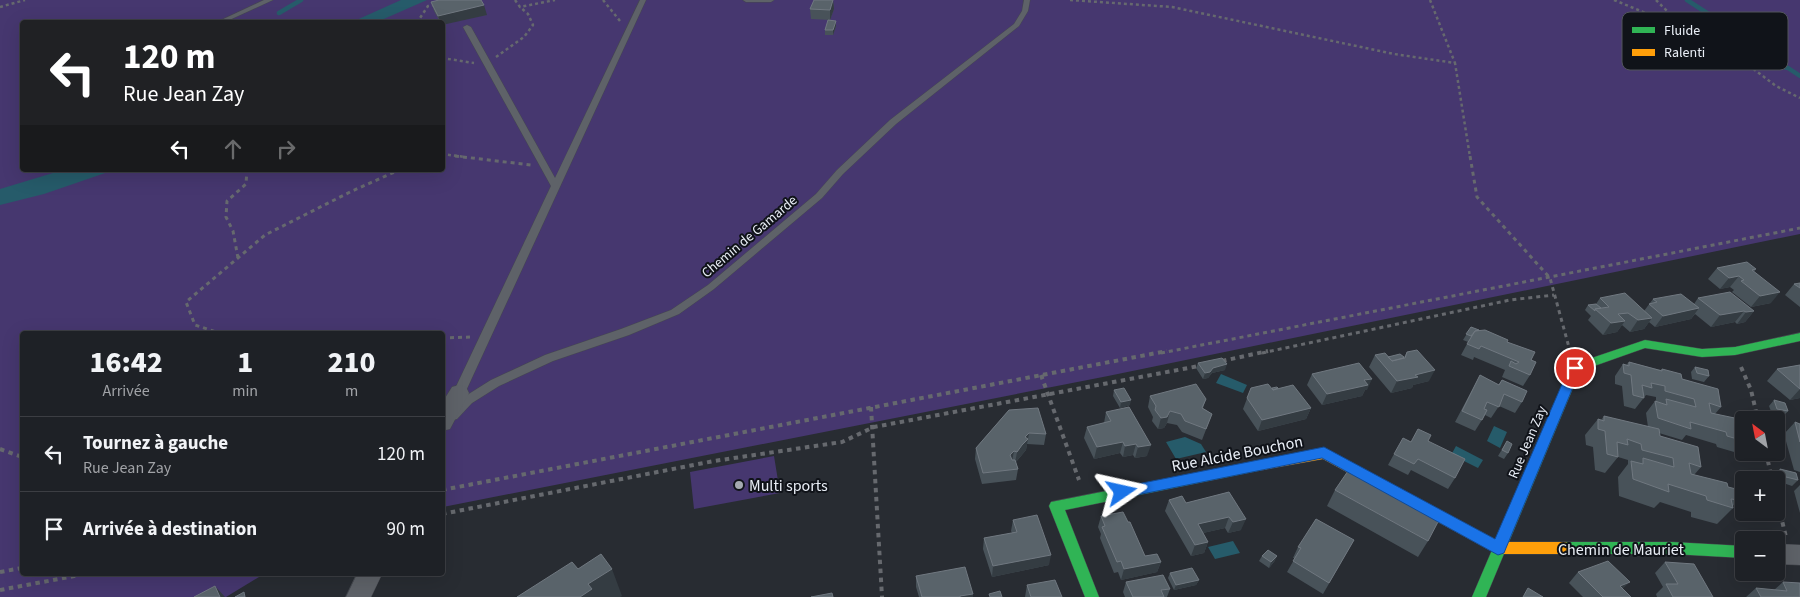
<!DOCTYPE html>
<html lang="fr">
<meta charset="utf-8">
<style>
body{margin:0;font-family:"Source Sans 3",sans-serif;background:#2b2e32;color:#f1f3f6;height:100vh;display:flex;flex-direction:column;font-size:19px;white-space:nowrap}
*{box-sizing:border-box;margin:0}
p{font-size:16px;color:#a1a3a7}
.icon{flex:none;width:28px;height:28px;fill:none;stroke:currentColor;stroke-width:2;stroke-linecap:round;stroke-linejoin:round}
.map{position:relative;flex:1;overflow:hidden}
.drawer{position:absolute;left:20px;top:331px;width:425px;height:245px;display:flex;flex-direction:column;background:#1e2126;border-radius:5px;box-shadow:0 5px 20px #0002,0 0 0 1px #3c3e43}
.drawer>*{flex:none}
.hud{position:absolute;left:20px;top:20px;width:425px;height:152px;border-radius:5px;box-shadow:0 5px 20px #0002,0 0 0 1px #3c3e43;background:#202124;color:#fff;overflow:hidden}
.needle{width:32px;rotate:328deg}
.controls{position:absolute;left:1735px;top:411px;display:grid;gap:10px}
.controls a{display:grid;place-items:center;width:50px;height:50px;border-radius:5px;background:#1e2126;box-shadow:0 5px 20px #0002,0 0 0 1px #3c3e43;font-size:25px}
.pin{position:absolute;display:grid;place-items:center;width:42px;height:42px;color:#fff;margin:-21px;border:2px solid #fff;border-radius:50%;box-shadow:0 1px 5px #0007}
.me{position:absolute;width:55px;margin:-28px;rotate:79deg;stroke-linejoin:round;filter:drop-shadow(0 0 4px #0008)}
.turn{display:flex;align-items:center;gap:18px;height:105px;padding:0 20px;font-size:22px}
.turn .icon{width:65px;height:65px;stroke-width:2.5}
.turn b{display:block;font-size:35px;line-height:42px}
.lanes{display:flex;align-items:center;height:48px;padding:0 20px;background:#0003;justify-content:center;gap:25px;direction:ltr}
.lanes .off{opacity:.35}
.eta{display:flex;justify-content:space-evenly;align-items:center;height:85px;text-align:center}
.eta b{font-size:30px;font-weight:800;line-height:35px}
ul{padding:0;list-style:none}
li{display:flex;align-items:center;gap:15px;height:75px;padding:0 20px;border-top:1px solid #3c3e43}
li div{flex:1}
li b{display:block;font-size:19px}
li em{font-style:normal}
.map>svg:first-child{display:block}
</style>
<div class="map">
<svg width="1800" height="597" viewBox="0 0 1800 597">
<rect width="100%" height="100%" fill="#282c32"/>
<path fill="#46376f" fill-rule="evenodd" d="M0 0H1800V234L1108 376 443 507 442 334H22V574H264L226 597H0ZM22 22H442V170H22Z
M774 456 780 493 694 509 690 472Z"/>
<path fill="#265b6a" d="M401 0H427L377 22H352Z
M63 170H114L44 194 0 205V189Z
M1221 374 1247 385 1243 393 1216 383Z
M1494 426 1507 432 1500 448 1487 441Z
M1185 437 1201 444 1206 452 1176 459 1166 442Z
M1456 446 1483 460 1478 468 1460 459 1450 457Z
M1233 541 1240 553 1215 559 1208 547Z"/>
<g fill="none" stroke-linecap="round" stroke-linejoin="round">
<path stroke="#265b6a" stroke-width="4.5" d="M1687 0 1772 55 1776 65 1788 68 1800 76
M279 13 301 0"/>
<defs>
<path id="lane" d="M264 0H273L225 22H217Z
M640 0H646L465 393 463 396H455L453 393 551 186 463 27 467 25 471 27 555 178Z
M743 0H774L771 2H746Z
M1024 0H1030L1028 11 1019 26 896 124 843 174 822 198 714 289 679 314 629 335 553 361 499 386 472 403 457 419 453 420 449 419 447 416 449 413 464 397 491 380 545 355 621 329 671 310 708 285 816 194 837 170 890 120 1014 24 1022 11Z"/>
<path id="street" d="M459 385 466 387 469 393 450 429 442 431V403L452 387Z
M1776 544 1800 545V565L1776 564Z
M357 574H382L371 597H346Z"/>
<path id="fast" d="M1800 333V341L1735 355 1702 357 1645 348 1580 371 1486 597H1472L1571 365 1645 340 1702 349 1735 347Z
M1262 460 1267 461 1269 465 1267 469 1262 470 1065 510 1099 597H1085L1049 506 1051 502Z
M1565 542H1672L1744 546V558L1672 554H1565L1560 552 1558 548 1560 544Z"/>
<path id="slow" d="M1324 448 1500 542H1565L1570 544 1572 548 1570 552 1565 554H1498L1493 552 1323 459 1262 470 1257 469 1255 465 1257 461 1262 460Z"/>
</defs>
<use href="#lane" stroke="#45484e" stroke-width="1"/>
<use href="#street" stroke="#45484e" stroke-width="1"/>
<use href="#fast" stroke="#45484e" stroke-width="1"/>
<use href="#slow" stroke="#45484e" stroke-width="1"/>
<path stroke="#66696e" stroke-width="2.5" stroke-dasharray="3 3" stroke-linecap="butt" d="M515 0 520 7 555 0
M603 0 620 21
M1070 0 1172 7 1394 54 1455 63 1470 157
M1430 0 1455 63
M1614 0 1687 30 1735 55 1776 86 1800 98
M1656 0 1684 28
M0 7 25 0
M424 22 420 18 428 6 435 5
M496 57 524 37 533 25 528 14 520 7
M442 58 474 63
M442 154 465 157"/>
<path stroke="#66696e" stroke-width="3" stroke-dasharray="4 4" stroke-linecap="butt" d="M455 156 531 165
M1470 156 1477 197 1550 278 1570 351
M238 258 233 231 226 217 227 201 246 184 247 170
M222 334 195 325 186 302 265 235 350 192 399 170
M442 338 470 337
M1161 353 1800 228
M1262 353 1510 300 1554 295"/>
<path stroke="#66696e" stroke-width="4" stroke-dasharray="4.5 4.5" stroke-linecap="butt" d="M1222 361 1268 351
M1741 367 1751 390 1758 420
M1041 375 1079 480
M871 407 882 597
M0 449 22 457
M1766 452 1772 480
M442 490 1167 351
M1776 496 1786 537
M442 514 714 461 842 442 874 427 1199 366
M0 572 22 568
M0 590 85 574"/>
<use href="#lane" fill="#5e6268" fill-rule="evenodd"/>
<use href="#street" fill="#5e6268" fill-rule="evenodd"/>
<use href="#fast" fill="#30b455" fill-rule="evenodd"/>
<use href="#slow" fill="#ff9f0a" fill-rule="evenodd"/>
</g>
<path fill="#485259" d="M833 0 834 9 830 20 811 19 810 9Z
M431 2 487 15 440 22 434 11Z
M836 21V26L833 35H825V30Z
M1717 268 1756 269 1754 272 1771 303 1751 307 1732 292 1734 290 1730 287 1720 289 1708 279Z
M1800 283V307L1785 295 1794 284Z
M1600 298 1644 311 1653 299 1694 304 1698 298 1754 311 1745 322 1737 324 1735 322 1711 327 1695 314 1691 319 1655 327 1649 322 1644 329 1630 332 1622 325 1617 332 1603 335 1588 320 1591 316 1585 310 1588 305 1596 304Z
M1471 327 1507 342 1532 358 1530 375 1523 386 1502 377 1505 370 1474 357 1473 360 1461 355 1468 342 1463 340Z
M1407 352 1429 381 1413 385 1412 388 1391 393 1369 367 1375 355 1404 357Z
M1629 362 1661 370 1662 369 1682 379 1721 407 1715 414 1744 420V452L1741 454 1717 447 1716 444 1686 435 1682 440 1659 433 1660 436 1701 467 1694 475 1728 487 1738 500 1733 506V508L1717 524 1691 517V512L1660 502 1654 508 1619 496 1618 477 1628 464V460L1618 457 1605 473 1595 470 1593 447 1586 445 1585 435 1598 419 1601 420 1604 416 1648 427 1646 413 1655 401 1656 402V397L1646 395 1635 409 1624 406 1622 386 1615 384V376L1623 364 1626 365Z
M1198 363 1225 370 1212 373 1208 378 1203 379 1196 368Z
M1800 365V398L1790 400 1767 381 1777 369Z
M1695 367 1709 376 1704 382 1692 379 1691 372Z
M1312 374 1367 390H1365L1362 396 1322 405 1307 385Z
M1480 375 1498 385 1502 380 1522 402 1515 413 1499 406 1491 418 1485 415 1475 431 1455 422Z
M1251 388H1278L1311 408 1306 419 1258 431 1243 409Z
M1114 390 1130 405 1120 408 1113 396Z
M1150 396 1206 399 1203 408 1212 414 1202 440 1182 432 1177 425 1167 423 1164 428 1158 429 1152 421 1153 417 1148 407Z
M1774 400 1788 411 1783 417 1772 414 1769 406Z
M1009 410 1046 434 1044 445 1027 444 1026 450 1016 462 1018 469 1016 480 982 484 975 459 976 448Z
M1106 412 1147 456 1135 458 1133 455 1123 457 1120 453 1094 459 1084 438 1087 427 1104 423Z
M1795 422 1800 424V472L1794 470 1784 434Z
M1428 441 1455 478 1448 489 1411 470 1408 475 1388 465 1394 454 1411 442Z
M1507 441 1508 453 1504 459 1498 456Z
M1780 469 1798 480 1792 486 1777 481 1775 474Z
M1800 485V513L1794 491Z
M1335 490 1428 541 1418 557 1327 506Z
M1229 492 1241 530 1228 533 1225 528 1203 533 1208 542 1204 553 1191 556 1165 511 1169 500 1186 503Z
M1101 516 1128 522 1145 556 1161 562 1157 572 1121 580 1118 572 1114 573 1100 538 1101 534 1098 527Z
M1013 520 1049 565 992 577 983 549 984 538 1012 533 1011 531Z
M1354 540 1323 594 1287 572 1295 558H1293L1298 547Z
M1262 556H1277L1274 562 1269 568 1259 561Z
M1665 562 1713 597H1657L1656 594 1663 587 1655 573Z
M1578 572 1623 589 1631 597H1583L1569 583Z
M1170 573 1199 580 1196 585 1174 590 1168 578Z
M916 576 973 597H919L916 587Z
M1126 582 1170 589 1167 597H1125L1123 592Z
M1783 582 1800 597H1746L1756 588 1774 590Z
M1027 585 1062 597H1025Z"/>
<path fill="#343c42" d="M833 0 834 9 830 20V10Z
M484 5 487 15 442 25V22H440L438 16Z
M836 21V26L833 35V30Z
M1739 276 1730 287 1720 289 1729 278Z
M1780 292 1771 303 1751 307 1760 296Z
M1699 308 1691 319 1655 327 1663 316Z
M1744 311 1735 322 1711 327 1720 315Z
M1754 311 1745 322 1737 324 1746 312Z
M1652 318 1644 329 1630 332 1638 320Z
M1625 321 1617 332 1603 335 1611 323Z
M1227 364 1225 370 1212 373 1208 378 1203 379 1205 373 1213 368Z
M1435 370 1429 381 1413 385 1412 388 1391 393 1397 381 1415 375Z
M1372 379 1367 390H1365L1362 396 1322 405 1327 394 1364 380Z
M1800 389V398L1790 400Z
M1131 400 1130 405 1120 408 1121 402Z
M1311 408 1306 419 1258 431 1262 420Z
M1170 411 1167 423 1164 428 1158 429 1161 418Z
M1029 433 1026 450 1015 463 1017 452 1025 437Z
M1123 442 1120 453 1094 459 1097 447Z
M1136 444 1133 455 1123 457 1125 446Z
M1151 445 1147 456 1135 458 1138 447Z
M1014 451 1012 462 1010 455Z
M1229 517 1225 528 1194 535 1198 524Z
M1246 519 1241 530 1228 533 1233 522Z
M1208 542 1204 553 1191 556 1195 545Z
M1051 555 1049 565 992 577 993 566Z
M1277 556 1274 562 1269 568 1271 562Z
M1161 562 1157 572 1121 580 1124 569Z
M612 569 622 596 620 597H580L588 584Z
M1199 580 1196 585 1174 590 1176 585Z
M1630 582 1619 592 1620 586Z
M215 586 225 597H220Z
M973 594V597H960V596Z"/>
<path fill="#59636a" stroke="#707880" d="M439 0H481L484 5 438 16 431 2Z
M814 0H833L830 10 810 9Z
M828 20 836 21 833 30H825Z
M1747 262 1756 269 1752 270 1780 292 1760 296 1741 281 1744 280 1739 276 1729 278 1717 268Z
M1800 283V288L1794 284Z
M1730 292 1754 311 1746 312 1744 311 1720 315 1698 298Z
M1625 293 1652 318 1638 320 1628 313 1618 314 1625 321 1611 323 1595 309 1609 307 1600 298Z
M1681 294 1699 308 1663 316 1649 304 1657 302 1653 299Z
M1596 304 1601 308 1595 309V311L1588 305Z
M1471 327 1479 330 1475 331 1471 336 1466 334Z
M1485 330 1508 340 1507 342 1535 352 1531 360 1536 362 1530 375 1509 366 1511 361 1516 364 1519 362 1481 346 1479 349 1467 344 1475 331Z
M1417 350 1435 370 1415 375 1418 377 1397 381 1375 355 1385 353 1392 361 1405 358 1407 352Z
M1400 354 1404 357 1403 358 1392 361 1388 357Z
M1222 358 1227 364 1213 368 1210 372 1205 373 1198 363Z
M1629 362 1662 371V369L1681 374 1682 379 1718 389 1721 407 1709 403 1711 413 1744 420V441L1727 436 1726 432 1690 422 1691 429 1658 418 1655 401 1667 405 1666 399 1696 407 1694 399 1665 391V386L1651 383 1652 388 1642 385 1644 398 1633 395 1631 375 1624 373 1623 364 1629 366Z
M1359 363 1372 379 1364 380 1368 385 1327 394 1312 374Z
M1800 365V389L1777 369Z
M1695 367 1708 370 1709 376 1697 373Z
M1480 375 1499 385 1502 380 1527 391 1522 402 1504 394 1499 407 1487 402 1484 409 1487 410 1482 420 1462 411Z
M1196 384 1206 399 1202 408 1212 414 1206 429 1185 421 1181 414 1170 411 1167 417 1161 418 1155 410 1156 406 1150 396Z
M1268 384 1273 390 1293 385 1311 408 1262 420 1247 398 1251 388Z
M1277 387 1278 388 1273 390 1272 388Z
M1124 388 1131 400 1121 402 1114 390Z
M1774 400 1785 403 1788 411 1777 409Z
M1129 407 1151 445 1138 447 1136 444 1125 446 1123 442 1097 447 1087 427 1111 421 1106 412Z
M1038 408 1046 434 1029 433 1025 437 1028 439 1022 445 1017 452 1014 451 1010 455 1012 460H1015L1018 469 983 473 976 448 1009 410Z
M1604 416 1659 429 1660 436 1698 447 1701 467 1689 463 1691 474 1727 483 1728 487 1736 489 1738 500 1731 499 1733 508 1707 500 1706 496 1668 484 1669 492 1633 479 1631 461 1643 464V458L1674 467 1673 458 1642 450 1641 444 1627 439 1628 445 1617 442 1618 457 1607 454 1605 431 1598 429V419L1604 421Z
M1795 422 1800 424V442Z
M1418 429 1431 435 1428 441 1465 459 1455 478 1418 459 1414 464 1394 454 1403 438 1411 442Z
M1507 441 1512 444 1508 453 1502 450Z
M1780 469 1796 473 1798 480 1782 476Z
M1348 471 1439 520 1428 541 1335 490Z
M1229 492 1246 519 1233 522 1229 517 1198 524 1208 542 1195 545 1169 500 1182 496 1186 503Z
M1123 512 1128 522H1130L1145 556 1157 554 1161 562 1124 569 1121 561 1117 562 1102 527 1105 526 1101 516Z
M1037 515 1051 555 993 566 984 538 1017 532 1013 520Z
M1316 519 1354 540 1329 583 1293 561 1301 548 1298 547Z
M1268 550 1277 556 1271 562 1262 556Z
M601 554 612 569 588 584 592 589 580 597H517L572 562 578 569Z
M1608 561 1630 582 1620 586 1631 597H1603L1578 572Z
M1665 562 1694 564 1713 597H1673L1666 584H1678Z
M965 567 973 594 960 596V597H922L916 576Z
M1192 568 1199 580 1176 585 1170 573Z
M1163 575 1170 589 1161 590 1164 597H1133L1126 582Z
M1055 580 1062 597H1031L1027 585Z
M1783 582 1800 583V597H1761L1756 588 1787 591Z
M215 586 220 597H194Z
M1528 588 1543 597H1523Z
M1000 591 1002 597H990L989 594Z
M244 592 245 597H235Z
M832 593 833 597H811Z"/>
<path fill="#1a73e8" stroke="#114b97" d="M1575 364 1581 368 1506 548 1504 553 1498 555 1322 458 1122 498 1117 497 1115 492 1117 488 1122 487 1324 447 1495 539 1569 368Z"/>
<circle fill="#a5aab1" stroke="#101319" stroke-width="2" cx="739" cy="485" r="5"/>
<g text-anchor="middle" stroke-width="4" stroke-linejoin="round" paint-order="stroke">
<g font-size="14" fill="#e9eef6" stroke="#101319">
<text transform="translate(749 236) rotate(-40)" y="5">Chemin de Gamarde</text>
<text transform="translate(1527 442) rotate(-67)" y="5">Rue Jean Zay</text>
</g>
<g font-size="16" fill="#e9eef6" stroke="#101319">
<text transform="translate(1237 453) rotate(-11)" y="6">Rue Alcide Bouchon</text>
<text x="1621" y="555">Chemin de Mauriet</text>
</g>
<g font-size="16" fill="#e9eef6" stroke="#101319" text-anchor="start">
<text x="749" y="491">Multi sports</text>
</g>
</g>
<rect x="1622" y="12" width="166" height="58" rx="8" fill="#101319" stroke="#51555b" stroke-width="1"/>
<rect x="1632" y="27" width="23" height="6" fill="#30b455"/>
<rect x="1632" y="49" width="23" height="7" fill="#ff9f0a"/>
<g font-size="14" fill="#e9eef6">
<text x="1664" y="35">Fluide</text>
<text x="1664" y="57">Ralenti</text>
</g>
</svg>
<div class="controls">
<a><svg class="needle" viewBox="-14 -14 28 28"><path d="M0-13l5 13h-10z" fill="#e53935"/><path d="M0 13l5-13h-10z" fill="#a1a3a7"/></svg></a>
<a>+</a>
<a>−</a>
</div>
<div class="pin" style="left:1575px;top:368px;background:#d93025"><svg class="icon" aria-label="arrive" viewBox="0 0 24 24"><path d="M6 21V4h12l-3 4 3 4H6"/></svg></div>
<svg class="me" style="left:1122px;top:492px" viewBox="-20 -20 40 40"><path d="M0-17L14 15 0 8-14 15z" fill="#1a73e8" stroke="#fff" stroke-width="4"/></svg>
<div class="hud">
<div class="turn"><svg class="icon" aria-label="left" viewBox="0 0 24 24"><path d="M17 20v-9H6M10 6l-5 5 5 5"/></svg><div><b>120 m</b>Rue Jean Zay</div></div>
<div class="lanes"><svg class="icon" aria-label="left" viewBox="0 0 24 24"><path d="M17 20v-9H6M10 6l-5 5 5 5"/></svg><svg class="icon off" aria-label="ahead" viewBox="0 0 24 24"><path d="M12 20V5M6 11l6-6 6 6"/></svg><svg class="icon off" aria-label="right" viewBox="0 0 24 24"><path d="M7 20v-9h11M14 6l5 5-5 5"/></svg></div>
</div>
<section class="drawer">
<div class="eta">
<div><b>16:42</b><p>Arrivée</p></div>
<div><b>1</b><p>min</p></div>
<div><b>210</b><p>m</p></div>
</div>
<ul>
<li><svg class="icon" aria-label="left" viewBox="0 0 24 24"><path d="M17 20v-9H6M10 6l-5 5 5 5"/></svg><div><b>Tournez à gauche</b><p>Rue Jean Zay</p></div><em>120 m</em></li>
<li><svg class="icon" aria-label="arrive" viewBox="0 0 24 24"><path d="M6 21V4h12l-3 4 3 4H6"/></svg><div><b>Arrivée à destination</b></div><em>90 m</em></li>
</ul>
</section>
</div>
